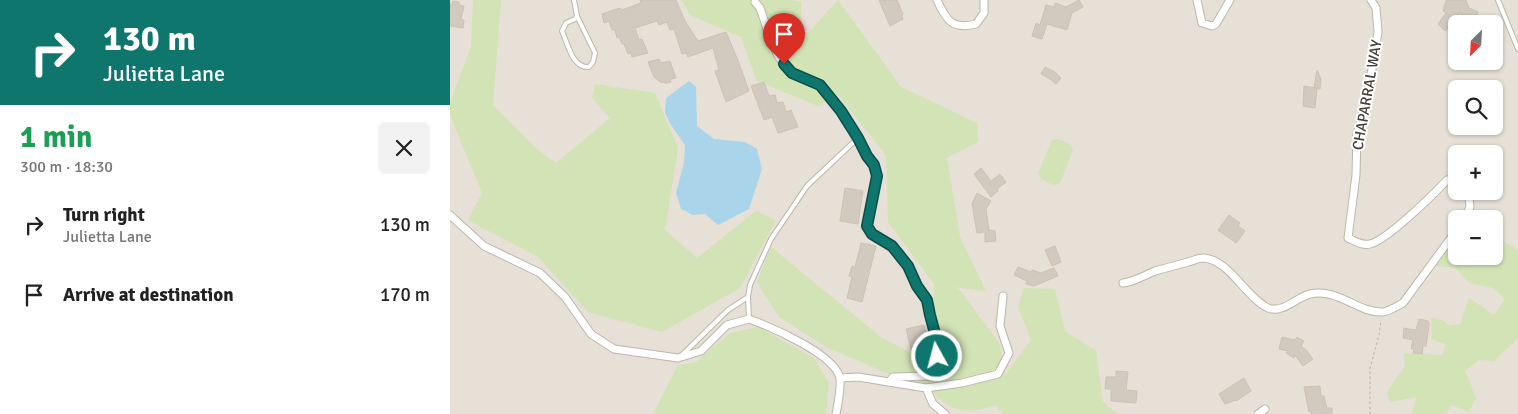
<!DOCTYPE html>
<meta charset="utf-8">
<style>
body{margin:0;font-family:Signika,sans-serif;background:#f2f2f2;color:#222;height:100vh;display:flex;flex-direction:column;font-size:19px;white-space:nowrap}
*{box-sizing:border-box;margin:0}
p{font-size:16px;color:#767676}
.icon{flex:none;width:28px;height:28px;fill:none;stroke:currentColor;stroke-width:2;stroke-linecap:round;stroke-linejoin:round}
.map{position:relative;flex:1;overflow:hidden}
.panel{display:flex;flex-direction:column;background:#fff;width:450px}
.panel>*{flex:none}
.top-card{background:#0f766e;color:#fff;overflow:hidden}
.needle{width:32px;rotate:204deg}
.buttons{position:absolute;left:998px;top:15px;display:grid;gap:10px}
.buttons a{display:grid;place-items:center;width:55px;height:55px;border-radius:8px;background:#fff;box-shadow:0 1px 4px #0004;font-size:25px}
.pin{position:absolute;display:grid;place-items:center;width:42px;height:42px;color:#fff;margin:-51px -21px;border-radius:50% 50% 50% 0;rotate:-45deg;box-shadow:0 0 5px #0007}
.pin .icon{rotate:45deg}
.me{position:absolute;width:55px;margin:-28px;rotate:353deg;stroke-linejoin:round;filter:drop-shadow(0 0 4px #0008)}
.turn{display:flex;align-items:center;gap:18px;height:105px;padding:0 20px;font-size:22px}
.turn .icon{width:65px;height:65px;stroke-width:2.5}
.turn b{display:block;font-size:35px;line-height:42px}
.round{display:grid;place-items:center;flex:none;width:52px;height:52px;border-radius:8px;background:#f2f2f2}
.summary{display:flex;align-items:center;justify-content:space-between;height:85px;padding:0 20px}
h1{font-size:30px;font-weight:800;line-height:38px;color:#1e9e55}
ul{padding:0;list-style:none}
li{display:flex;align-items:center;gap:15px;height:70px;padding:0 20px}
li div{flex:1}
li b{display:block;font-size:19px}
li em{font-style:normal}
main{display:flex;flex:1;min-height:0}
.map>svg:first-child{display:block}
</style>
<main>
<section class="panel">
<div class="top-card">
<div class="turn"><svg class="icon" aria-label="right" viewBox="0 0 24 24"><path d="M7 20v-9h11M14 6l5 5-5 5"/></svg><div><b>130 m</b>Julietta Lane</div></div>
</div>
<div class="summary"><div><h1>1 min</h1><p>300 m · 18:30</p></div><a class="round"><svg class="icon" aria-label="close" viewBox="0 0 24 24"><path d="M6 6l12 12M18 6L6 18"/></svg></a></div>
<ul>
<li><svg class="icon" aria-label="right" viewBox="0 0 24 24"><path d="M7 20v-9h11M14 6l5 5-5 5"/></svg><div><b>Turn right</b><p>Julietta Lane</p></div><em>130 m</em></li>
<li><svg class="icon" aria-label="arrive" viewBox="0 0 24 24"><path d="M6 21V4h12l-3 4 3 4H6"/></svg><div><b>Arrive at destination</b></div><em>170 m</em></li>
</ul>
</section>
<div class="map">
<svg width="1068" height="414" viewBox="0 0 1068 414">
<rect width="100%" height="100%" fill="#f3efe8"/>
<path fill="#e6e0d7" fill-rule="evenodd" d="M0 0H1068V414H0ZM1006 24H1044V61H1006ZM1006 89H1044V126H1006ZM1006 154H1044V191H1006ZM1006 219H1044V256H1006Z"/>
<path fill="#d2e3b5" d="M23 0H51L43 105 88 150 106 163 160 118 142 98 145 84 205 93 228 148 215 230 247 258 306 211 326 220 290 288 212 332 138 312 88 257 18 220 32 193 0 115V103L21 46Z
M232 0H341L351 2V41L388 0 451 87 527 123 528 142 497 158 510 237 536 291 501 287 509 289 550 344 555 375 581 340 568 307 574 288 605 289 615 331 646 351 653 402 668 414H554L546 406C517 413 504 414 484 393L378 348 329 317 307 282 321 247 432 338 489 367 484 315V284L438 222 436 155 388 95 368 106 307 81 291 37 240 15Z
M607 139 620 144 623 150 610 183 603 185 591 179 588 173 602 140Z
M1006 235V256H1044V236L1068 250V338L1044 361 1029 360 1015 371 1026 398 1019 412 1002 405 995 414H961L967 397 940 402 937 392 955 366 954 353 992 355 996 344 982 340 981 317 994 321 999 326 1010 324 1019 298 1044 315 1055 299 1043 288 1019 283 1005 267 983 266Z
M308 327 364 358 379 383 376 414H203L228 365 246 362 280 333Z"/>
<path fill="#aad4ea" d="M239 81 246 87 247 126 264 139 295 142 307 149 312 169 299 209 268 225 255 214 243 215 231 209 226 193 234 163 235 145 221 125 215 113 216 98Z"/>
<path fill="#d3cabf" stroke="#cdc1b2" d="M190 0H226L235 21 248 41 276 32 287 58 299 91 276 102 265 71 269 70 263 48 238 57 236 53 232 54 224 29 220 30 217 22 209 25 207 21 185 28 189 40 192 39 198 53 182 57 181 53 178 54 174 44H172L169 37 167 38 165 30H162L159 21 154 23 152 14 170 8 172 10 191 3Z
M429 0H447L453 14 452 15 453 19 440 26Z
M629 0 633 7 622 13 617 30 597 24 592 39 582 36 586 23 590 25 596 5 604 7 605 3 616 7Z
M996 0H1016L1019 8 1028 12 1023 21 1009 13 1001 26 995 31 988 24 996 13 993 11Z
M3 1 9 2V5L14 6 11 19 14 20 13 28 0 26V4H2Z
M209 59 211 63 220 61 226 78 220 79 221 82 216 83 210 82 204 77 198 62Z
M595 67 605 72 611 78 606 84 600 79 591 74Z
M867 70 871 79 870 89 864 88Z
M314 82 319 96 325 95 327 103 333 102 336 112 341 110 348 127 328 133 322 117 314 120 301 86Z
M854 86 867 88 865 108 853 106Z
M531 168 541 181 550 174 556 182 547 189 548 191 541 197 524 174Z
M395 188 413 191 408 224 390 221Z
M527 193 541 201 536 209 539 230 545 231 546 241 535 242V232L527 233 522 204Z
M779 215 790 223 788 226 795 231 786 243 768 230Z
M411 243 426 246 412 302 397 298 402 277 399 276 402 266 405 267Z
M605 246 611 262 602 266 595 250Z
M568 267 581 272 582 270 591 273 604 268 608 276 584 286 576 284 577 281 564 275Z
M969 319 978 321 979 325 976 346H973L972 354 963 353 964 349H961L963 340 953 338 954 328 966 330Z
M474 325 477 339H481L482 350 462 353 456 329Z
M832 337 845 340 847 337 854 341 851 346 856 350 863 359 853 366 845 355 844 358 836 353 838 351 829 349Z
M666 371 678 372 676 390 687 391 686 403 661 401V389H655L656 377H666Z
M794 378 801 391 786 401 785 400 775 404 769 394Z
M870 386 871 396H874L877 408H882V414H861V411L859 412 854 387Z"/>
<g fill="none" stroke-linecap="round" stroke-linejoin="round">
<defs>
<path id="service" d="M124 0 127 16 145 53 143 62 139 67C122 68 118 44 112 31L116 23 125 19 127 16
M1048 0 1068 49
M298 297 300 285 321 239 357 186 408 138
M232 355 278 310 298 297 299 319"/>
<path id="minor" d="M487 0C496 20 502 30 526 24L534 13V0
M747 0 752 23 762 26 766 24 780 0
M921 0 926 8 928 32 917 99 907 134 906 175 898 238C905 241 912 246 920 244 936 241 984 194 997 180L1006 179
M305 2 310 8C318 30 323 56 341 72 348 79 360 80 368 85 381 93 427 164 426 177 426 194 419 210 417 226L422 234 442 246 458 266 467 286 477 299 480 315 488 345 487 367 479 376 443 377 439 382
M0 215 34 246 90 273 115 297 141 334 164 349 228 358 251 351 277 325 299 319C321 327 387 355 390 379 391 390 388 403 386 414
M1014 219 1020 207 1018 191
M673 283C684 282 695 275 705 271 716 268 727 265 738 262 743 261 748 258 753 258 779 259 796 298 818 308 832 314 847 297 860 294 889 288 907 313 933 312 940 311 947 306 953 303L1006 231
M390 378 408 377 476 388 512 383 548 374 559 353 550 326 553 296
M476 388 483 404 495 414
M808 414 815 409"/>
</defs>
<use href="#service" stroke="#bdb6ac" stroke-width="6"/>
<use href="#minor" stroke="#bdb6ac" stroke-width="9"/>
<path stroke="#beb09e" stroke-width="1" stroke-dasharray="2.5 2.5" stroke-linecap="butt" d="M920 414V368L929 335 931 320"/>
<use href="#service" stroke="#fff" stroke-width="4"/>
<use href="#minor" stroke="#fff" stroke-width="7"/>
</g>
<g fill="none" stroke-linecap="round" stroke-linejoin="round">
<defs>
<path id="route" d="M334 64 342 73 370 85 391 111 408 138 417 156 424 165 427 176 417 226 422 234 442 246 458 266 467 286 477 300 480 315 488 345 487 356"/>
</defs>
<use href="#route" stroke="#0a4d48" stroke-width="12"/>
<use href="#route" stroke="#0f766e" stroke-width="9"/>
</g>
<g text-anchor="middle" stroke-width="4" stroke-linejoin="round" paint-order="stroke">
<g font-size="15" fill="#453f37" stroke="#fff">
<text transform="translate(917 95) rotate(-80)" y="5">CHAPARRAL WAY</text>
</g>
</g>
</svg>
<div class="buttons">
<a><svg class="needle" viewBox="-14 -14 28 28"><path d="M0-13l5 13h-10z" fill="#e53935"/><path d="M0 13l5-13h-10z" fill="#767676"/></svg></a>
<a><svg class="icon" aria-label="search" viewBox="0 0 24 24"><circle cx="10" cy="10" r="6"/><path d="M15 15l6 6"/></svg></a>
<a>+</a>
<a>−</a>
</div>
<div class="pin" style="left:334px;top:64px;background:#d93025"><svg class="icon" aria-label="arrive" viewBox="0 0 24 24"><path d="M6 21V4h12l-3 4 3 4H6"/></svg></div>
<svg class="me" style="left:487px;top:356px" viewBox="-20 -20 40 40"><circle r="17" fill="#0f766e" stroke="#fff" stroke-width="3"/><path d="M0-11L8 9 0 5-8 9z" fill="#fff"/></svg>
</div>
</main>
